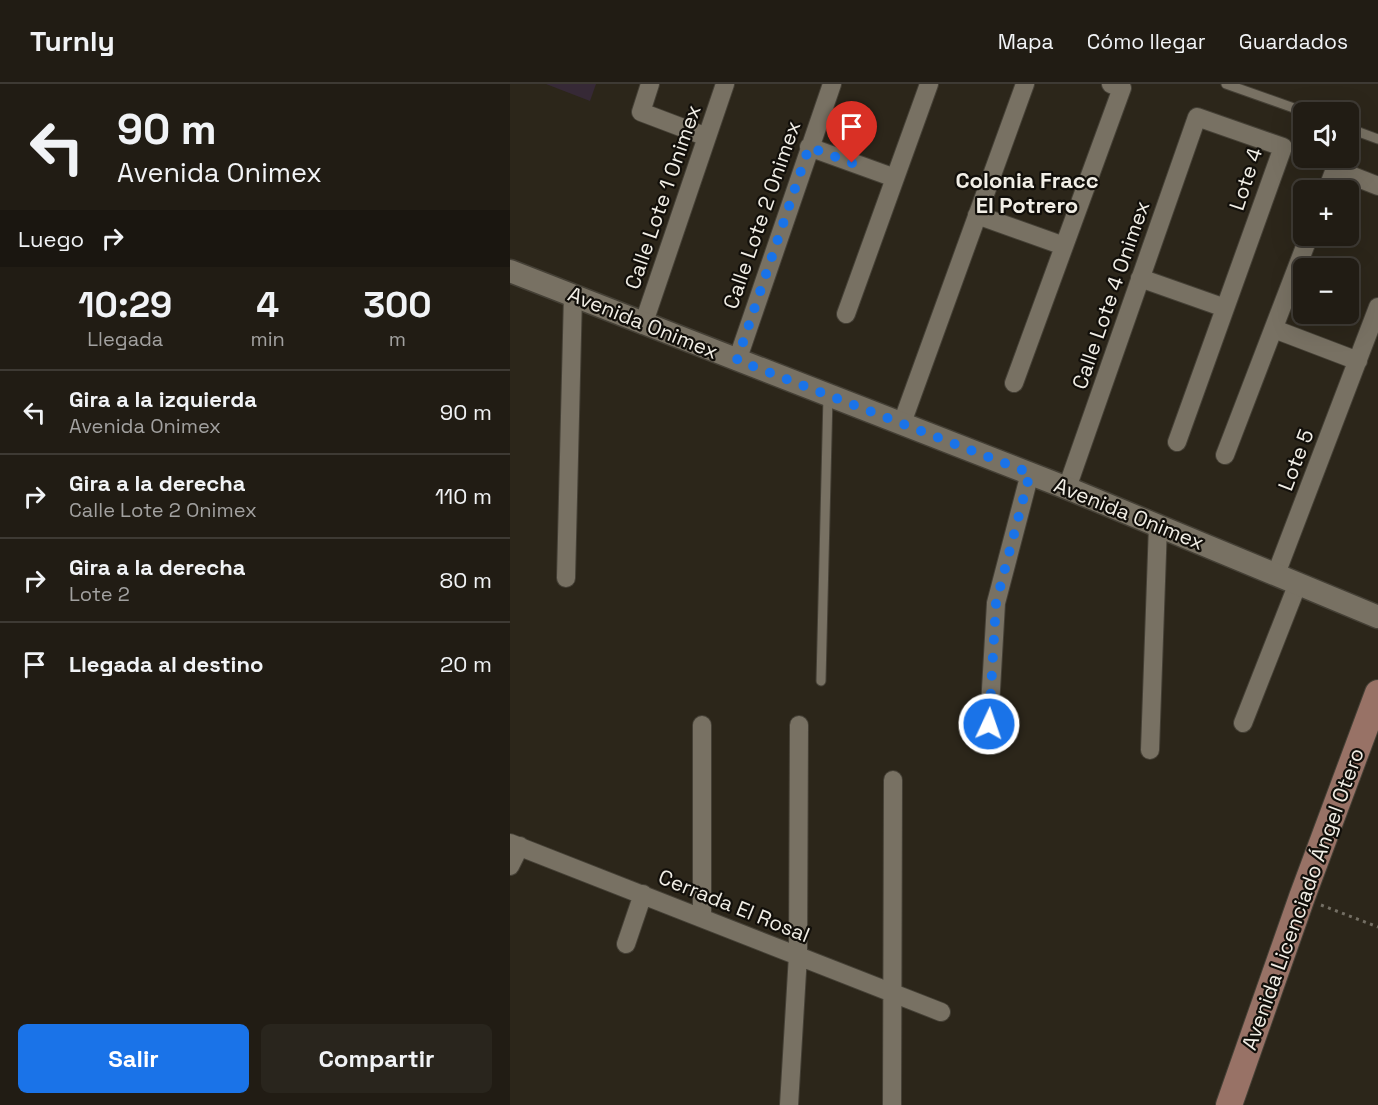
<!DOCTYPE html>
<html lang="es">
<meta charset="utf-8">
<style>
body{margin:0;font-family:"Space Grotesk",sans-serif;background:#29251d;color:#f1f3f6;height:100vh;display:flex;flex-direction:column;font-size:22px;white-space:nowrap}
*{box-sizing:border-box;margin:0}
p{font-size:20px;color:#a2a1a0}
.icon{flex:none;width:33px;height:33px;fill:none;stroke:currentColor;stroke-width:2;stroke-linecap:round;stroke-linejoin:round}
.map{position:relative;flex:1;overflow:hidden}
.side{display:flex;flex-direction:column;background:#211c14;width:510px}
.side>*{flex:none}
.top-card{background:#211c14;color:#f1f3f6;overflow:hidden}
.tools{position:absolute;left:783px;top:18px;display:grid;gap:12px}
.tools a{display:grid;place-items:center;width:66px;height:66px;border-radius:9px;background:#211c14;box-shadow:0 6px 24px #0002,0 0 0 2px #3e3a34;font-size:30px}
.pin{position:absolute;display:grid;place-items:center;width:51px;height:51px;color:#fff;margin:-62px -26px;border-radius:50% 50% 50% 0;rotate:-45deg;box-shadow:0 0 6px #0007}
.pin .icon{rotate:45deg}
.me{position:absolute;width:66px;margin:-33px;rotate:3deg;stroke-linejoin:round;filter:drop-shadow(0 0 4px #0008)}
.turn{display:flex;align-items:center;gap:21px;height:126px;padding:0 18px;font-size:27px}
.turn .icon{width:78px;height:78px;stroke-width:2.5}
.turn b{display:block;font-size:42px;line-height:51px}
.then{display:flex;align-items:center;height:57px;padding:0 18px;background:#0003;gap:12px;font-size:22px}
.eta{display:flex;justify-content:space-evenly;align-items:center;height:102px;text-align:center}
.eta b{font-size:36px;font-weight:700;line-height:42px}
.primary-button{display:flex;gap:12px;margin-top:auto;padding:12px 18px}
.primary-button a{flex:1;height:69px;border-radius:9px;background:#1a73e8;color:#fff;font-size:24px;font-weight:700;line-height:69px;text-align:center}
.primary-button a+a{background:#29251d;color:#f1f3f6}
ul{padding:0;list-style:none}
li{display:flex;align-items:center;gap:18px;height:84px;padding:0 18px;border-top:2px solid #3e3a34}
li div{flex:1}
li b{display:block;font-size:22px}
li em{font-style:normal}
header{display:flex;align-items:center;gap:36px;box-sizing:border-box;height:84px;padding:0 30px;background:#211c14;border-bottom:2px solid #3e3a34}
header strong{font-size:28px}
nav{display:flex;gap:33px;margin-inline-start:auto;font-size:21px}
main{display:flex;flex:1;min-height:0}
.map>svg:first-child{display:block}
</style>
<header>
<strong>Turnly</strong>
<nav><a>Mapa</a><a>Cómo llegar</a><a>Guardados</a></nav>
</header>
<main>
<section class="side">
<div class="top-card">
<div class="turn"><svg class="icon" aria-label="left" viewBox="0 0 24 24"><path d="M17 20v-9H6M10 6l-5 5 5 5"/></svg><div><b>90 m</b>Avenida Onimex</div></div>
<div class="then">Luego<svg class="icon" aria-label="right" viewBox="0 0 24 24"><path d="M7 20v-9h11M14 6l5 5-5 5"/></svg></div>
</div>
<div class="eta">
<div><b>10:29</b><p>Llegada</p></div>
<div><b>4</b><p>min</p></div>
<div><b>300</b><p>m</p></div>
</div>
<ul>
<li><svg class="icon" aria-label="left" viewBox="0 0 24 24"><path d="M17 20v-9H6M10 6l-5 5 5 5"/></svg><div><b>Gira a la izquierda</b><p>Avenida Onimex</p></div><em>90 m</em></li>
<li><svg class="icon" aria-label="right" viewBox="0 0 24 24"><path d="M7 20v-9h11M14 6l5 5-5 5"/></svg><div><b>Gira a la derecha</b><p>Calle Lote 2 Onimex</p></div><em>110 m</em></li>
<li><svg class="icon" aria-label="right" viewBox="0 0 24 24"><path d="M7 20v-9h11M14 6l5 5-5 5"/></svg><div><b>Gira a la derecha</b><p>Lote 2</p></div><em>80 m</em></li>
<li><svg class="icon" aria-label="arrive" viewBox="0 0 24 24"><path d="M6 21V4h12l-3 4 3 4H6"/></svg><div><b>Llegada al destino</b></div><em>20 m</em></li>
</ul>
<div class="primary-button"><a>Salir</a><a>Compartir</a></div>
</section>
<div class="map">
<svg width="868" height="1021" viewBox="0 0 868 1021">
<rect width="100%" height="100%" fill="#2c261a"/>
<path fill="#362936" d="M36 0H86L80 17Z"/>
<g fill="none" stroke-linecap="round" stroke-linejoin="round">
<defs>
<path id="service" d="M716 0 795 28
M838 44 868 55
M311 597 318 312"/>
<path id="minor" d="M140 0 131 28 197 53
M299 63 385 94
M817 106 825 85 868 102
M467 131 554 162
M630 194 715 224
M336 230 419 0
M133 241 215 0
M764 245 848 277
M227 277 322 0
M504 299 612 4 601 0
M392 339 515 0
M715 371 799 152
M557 404 687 33 773 63 667 358
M766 490 868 223
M56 494 63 211
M733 639 788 499
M479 640 486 519 520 389
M192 641V833
M640 666 648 441
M0 759 431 928
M0 782 10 762
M116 860 133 810
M279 1021 288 871 289 641
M382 1021 383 696"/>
<path id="tertiary" d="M0 187 557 404 868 533"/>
<path id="secondary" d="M719 1021 792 813 868 609"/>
</defs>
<use href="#service" stroke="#454036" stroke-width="11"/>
<use href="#minor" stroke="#454036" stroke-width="20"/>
<use href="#tertiary" stroke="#454036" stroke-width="25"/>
<use href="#secondary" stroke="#454036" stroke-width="28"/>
<path stroke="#746f64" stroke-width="3" stroke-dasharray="3 4.5" stroke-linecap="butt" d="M811 821 868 843"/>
<use href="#service" stroke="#787163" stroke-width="9"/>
<use href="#minor" stroke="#787163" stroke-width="18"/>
<use href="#tertiary" stroke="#787163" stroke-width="22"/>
<use href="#secondary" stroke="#987266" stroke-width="26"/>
</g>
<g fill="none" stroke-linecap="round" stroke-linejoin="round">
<path stroke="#1a73e8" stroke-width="10" stroke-dasharray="0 18" d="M342 79 299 63 227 276 520 389 486 519 479 640"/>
</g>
<g text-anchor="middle" stroke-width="4.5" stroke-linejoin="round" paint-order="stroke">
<g font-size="21" fill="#f1eee6" stroke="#120f0a">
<text transform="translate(736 95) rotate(-72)" y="7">Lote 4</text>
<text transform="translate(153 113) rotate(-71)" y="7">Calle Lote 1 Onimex</text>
<text transform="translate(252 131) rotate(-71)" y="7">Calle Lote 2 Onimex</text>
<text transform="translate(601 211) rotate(-71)" y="7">Calle Lote 4 Onimex</text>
<text transform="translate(133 239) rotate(22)" y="7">Avenida Onimex</text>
<text transform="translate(786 376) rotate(-69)" y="7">Lote 5</text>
<text transform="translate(619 430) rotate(22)" y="7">Avenida Onimex</text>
<text transform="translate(793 815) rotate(-70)" y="7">Avenida Licenciado Ángel Otero</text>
<text transform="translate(224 822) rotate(22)" y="7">Cerrada El Rosal</text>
</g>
<g font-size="22" font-weight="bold" fill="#f1eee6" stroke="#120f0a">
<text x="517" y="104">Colonia Fracc<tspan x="517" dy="25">El Potrero</tspan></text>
</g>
</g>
</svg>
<div class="tools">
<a><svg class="icon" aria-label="sound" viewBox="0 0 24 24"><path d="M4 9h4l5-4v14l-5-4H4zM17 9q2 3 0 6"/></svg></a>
<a>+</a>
<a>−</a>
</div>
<div class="pin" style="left:342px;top:79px;background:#d93025"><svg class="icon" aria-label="arrive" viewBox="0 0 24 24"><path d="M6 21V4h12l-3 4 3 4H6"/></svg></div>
<svg class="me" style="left:479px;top:640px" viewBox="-20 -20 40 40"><circle r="17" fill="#1a73e8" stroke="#fff" stroke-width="3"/><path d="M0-11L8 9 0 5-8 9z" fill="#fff"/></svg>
</div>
</main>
